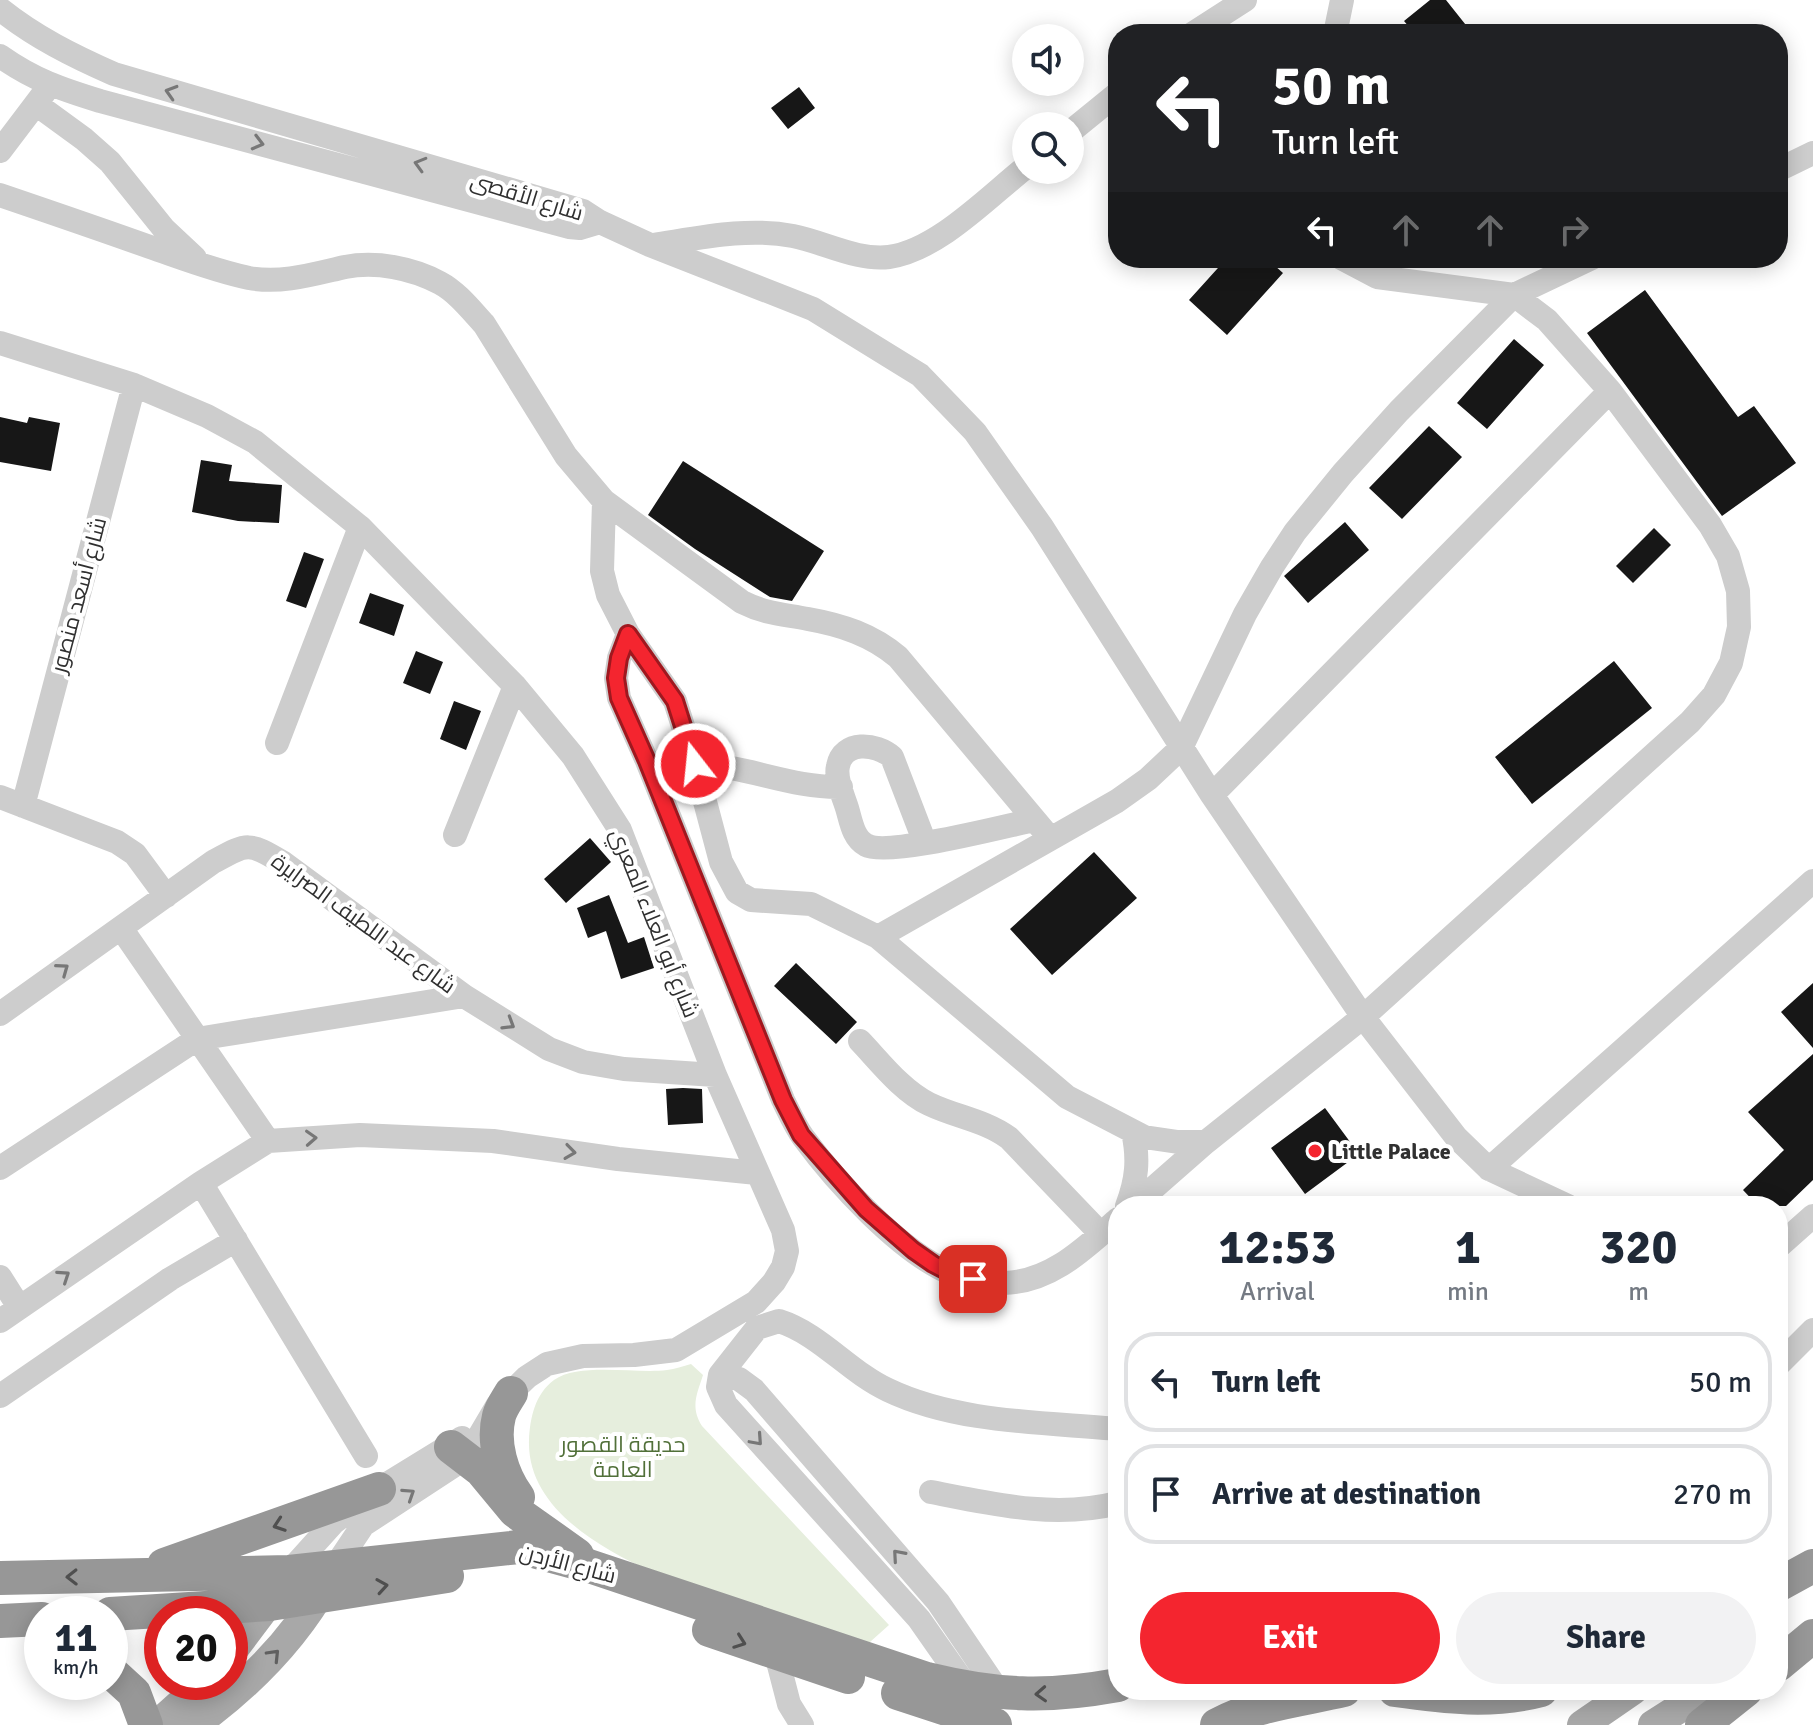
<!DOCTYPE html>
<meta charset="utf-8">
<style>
body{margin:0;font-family:Signika,Cairo,sans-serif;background:#f2f2f3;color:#1f2937;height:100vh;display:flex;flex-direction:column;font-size:30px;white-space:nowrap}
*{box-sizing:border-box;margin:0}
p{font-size:26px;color:#747a83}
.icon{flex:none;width:44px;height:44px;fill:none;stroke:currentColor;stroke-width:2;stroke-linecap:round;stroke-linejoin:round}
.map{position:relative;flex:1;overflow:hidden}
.panel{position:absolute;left:1108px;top:1196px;width:680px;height:504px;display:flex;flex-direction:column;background:#fff;border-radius:32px;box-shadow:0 4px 20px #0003}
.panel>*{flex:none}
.hud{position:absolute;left:1108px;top:24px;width:680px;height:244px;border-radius:32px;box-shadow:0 4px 20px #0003;background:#202124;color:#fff;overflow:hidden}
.fabs{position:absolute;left:1012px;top:24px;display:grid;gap:16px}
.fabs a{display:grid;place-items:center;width:72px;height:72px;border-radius:50%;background:#fff;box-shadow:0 4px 20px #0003;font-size:40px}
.speed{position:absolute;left:24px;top:1596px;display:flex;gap:16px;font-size:40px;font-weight:700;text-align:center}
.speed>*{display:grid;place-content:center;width:104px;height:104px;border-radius:50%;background:#fff;box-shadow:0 4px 20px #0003;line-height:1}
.speed small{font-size:20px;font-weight:400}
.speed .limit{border:12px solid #d22;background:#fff;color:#111}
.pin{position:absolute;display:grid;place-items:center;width:68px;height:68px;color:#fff;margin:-34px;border-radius:16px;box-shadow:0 4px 12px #0006}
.me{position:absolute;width:88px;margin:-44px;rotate:344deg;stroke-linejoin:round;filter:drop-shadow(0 0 6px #0008)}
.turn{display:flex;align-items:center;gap:28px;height:168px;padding:0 32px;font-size:36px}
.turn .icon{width:104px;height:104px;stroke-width:2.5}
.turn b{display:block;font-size:56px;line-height:68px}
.lanes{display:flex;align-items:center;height:76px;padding:0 32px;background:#0003;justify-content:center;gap:40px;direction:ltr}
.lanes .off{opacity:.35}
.eta{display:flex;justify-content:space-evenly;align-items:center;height:136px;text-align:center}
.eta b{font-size:48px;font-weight:700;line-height:56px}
.primary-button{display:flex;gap:16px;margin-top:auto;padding:16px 32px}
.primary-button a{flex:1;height:92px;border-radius:48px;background:#f4252f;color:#fff;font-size:32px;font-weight:700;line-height:92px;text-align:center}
.primary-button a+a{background:#f2f2f3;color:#1f2937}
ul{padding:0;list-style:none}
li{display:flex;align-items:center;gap:24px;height:100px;margin:0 16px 12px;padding:0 16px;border:4px solid #e0e1e3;border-radius:32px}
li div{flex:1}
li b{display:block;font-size:30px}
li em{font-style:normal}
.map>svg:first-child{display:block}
</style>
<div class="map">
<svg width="1813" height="1725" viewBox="0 0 1813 1725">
<rect width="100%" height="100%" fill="#fff"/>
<path fill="#e6eedd" d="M691 1364 703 1375C697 1394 690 1407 702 1426L889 1625 870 1642 848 1647C810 1633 772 1619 734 1604 665 1578 526 1533 529 1440 530 1418 535 1394 554 1380 579 1362 636 1374 667 1370 675 1369 683 1366 691 1364Z"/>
<path fill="#171717" d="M1430 0H1446L1473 34H1415L1404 21Z
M799 87 815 108 788 129 771 108Z
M1227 258H1266L1283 273 1227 335 1189 300Z
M1645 290 1738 417 1754 406 1796 463 1722 516 1587 333Z
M1514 339 1544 365 1487 429 1457 403Z
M0 417 27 423 29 417 60 423 51 471 0 462Z
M1429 426 1462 457 1402 519 1369 488Z
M201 460 232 465 229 481 282 485 279 523 238 521 192 512Z
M683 461 824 551 792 601 770 597 695 549 648 515Z
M1345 522 1369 550 1308 603 1284 576Z
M1654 528 1671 545 1633 583 1616 566Z
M304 552 324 559 306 608 286 601Z
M370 593 404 605 394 636 359 623Z
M416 651 443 662 430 694 403 683Z
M1614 661 1652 708 1532 804 1495 757Z
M454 701 481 711 466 750 440 739Z
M590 838 611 862 566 903 544 879Z
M1094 852 1137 898 1052 975 1010 929Z
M609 895 628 943 644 937 654 968 621 979 606 931 588 938 577 908Z
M796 963 857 1022 836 1044 774 986Z
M1813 983V1048L1781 1012Z
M1813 1054V1180L1786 1206H1758L1743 1190 1784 1150 1748 1112Z
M683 1088 702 1089 703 1123 668 1125 666 1089Z
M1325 1108 1359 1154 1305 1194 1271 1148Z"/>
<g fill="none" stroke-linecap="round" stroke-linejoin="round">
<path stroke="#cdcdcd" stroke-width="24" d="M0 9C35 37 73 56 114 74L583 211 600 222 650 245 813 309 920 375 975 432 1042 527 1212 795 1363 1017 1456 1137 1489 1169 1568 1206
M1192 34 1245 0
M1335 34 1342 0
M0 56C34 80 61 89 100 101L569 227 580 228 600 222
M36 104 84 139 110 162 164 229 195 258
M1070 132 1118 93
M0 151 44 93
M1778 170 1813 153
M0 195C50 212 100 229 150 247 182 258 215 271 249 278 282 284 314 274 345 267 376 261 412 268 440 283 457 292 471 310 484 324L566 456 604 501 742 602C766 614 782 614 808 619 842 625 872 635 898 657L1049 837
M653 245C699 238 747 227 793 236 824 242 857 261 889 257 938 250 988 197 1026 167
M0 343 134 385 207 416 255 442 360 527 515 686 573 756 620 830 715 1075 783 1230 787 1251 783 1267 774 1282 756 1302 676 1350 634 1355 583 1356 547 1364 527 1377 497 1406 467 1457 363 1525 335 1567
M604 501 602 571 608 595 628 634 675 701 695 764 721 862 737 892 751 900 811 904 878 937 1067 1097 1144 1137 1178 1142H1206
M628 634 619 658 616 678 619 698 647 761 783 1100C789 1112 795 1126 803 1137 836 1182 899 1251 950 1273 964 1279 988 1283 1004 1283 1051 1282 1085 1248 1118 1219
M277 743 360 527
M695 764C746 765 790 788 841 787
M1212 795 1610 391
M0 797 117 842 135 854 166 896
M23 806 134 385
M455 835 515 686
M925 843 892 757C876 743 843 740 838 766 835 779 843 795 847 808 851 821 853 838 866 845 887 857 1005 826 1034 820
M121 928 268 1141
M878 937 1117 801 1148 779 1181 748 1245 614 1272 567 1295 532 1343 473 1399 411 1514 295 1592 258
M0 1014 213 862C248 843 248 842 282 862L464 996 549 1049 583 1062 624 1069 715 1075
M860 1041C880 1062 902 1091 929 1104 956 1117 984 1120 1009 1138L1101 1234
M0 1168 197 1039 464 996
M1489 1169 1813 881
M201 1183 366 1456
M1127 1206C1137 1180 1139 1159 1133 1132
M1133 1206 1206 1142 1363 1017 1690 722 1714 695 1731 663 1739 627 1738 591 1728 556 1710 525 1610 391 1547 320 1514 295 1377 277 1341 258
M1778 1247 1813 1216
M0 1277 19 1307
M0 1321 201 1183 268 1141 360 1135 493 1141 618 1159 757 1173
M1778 1365 1813 1330
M720 1375 739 1379 754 1390 938 1602 999 1692
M0 1396 170 1279 236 1240
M931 1492C993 1504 1055 1519 1118 1503
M289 1572 334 1522 379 1489 462 1438
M776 1654 789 1704 802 1725
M968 1689 919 1619 726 1405 718 1387 720 1375 757 1328 779 1321C820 1334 849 1372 888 1390 957 1423 1043 1422 1118 1429"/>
<path stroke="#a8a8a8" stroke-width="30" d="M230 1654 279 1589
M157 1725 205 1682
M194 1725C248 1686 295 1639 327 1581
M1582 1725 1633 1690
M1653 1725 1708 1690"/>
<path stroke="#979797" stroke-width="34" d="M511 1393C507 1400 501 1408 499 1416 492 1443 502 1475 518 1497
M451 1447 481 1470 515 1511 577 1555
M164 1565 379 1489
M0 1578 289 1572 519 1547 589 1566 927 1679C997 1696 1047 1698 1118 1685
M1778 1585 1813 1566
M110 1614 270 1604 447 1576
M0 1621 42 1619
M709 1630 848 1677
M1778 1665 1813 1636
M110 1671 134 1693 146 1725
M1395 1690C1444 1697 1492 1703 1541 1690
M898 1693 995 1725
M1217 1725C1257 1704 1301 1700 1344 1690
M1702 1725 1746 1690"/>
</g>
<defs><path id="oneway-chevron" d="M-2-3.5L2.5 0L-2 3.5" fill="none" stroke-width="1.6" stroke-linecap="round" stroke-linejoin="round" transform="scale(2)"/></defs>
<g stroke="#777">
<use href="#oneway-chevron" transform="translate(171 92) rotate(-163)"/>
<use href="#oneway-chevron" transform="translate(258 143) rotate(15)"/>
<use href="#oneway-chevron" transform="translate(420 164) rotate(-164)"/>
<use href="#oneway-chevron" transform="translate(63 969) rotate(-36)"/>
<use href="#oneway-chevron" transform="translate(509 1024) rotate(32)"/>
<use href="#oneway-chevron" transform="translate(311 1138) rotate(-3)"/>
<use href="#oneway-chevron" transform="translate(570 1152) rotate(8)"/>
<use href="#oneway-chevron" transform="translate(64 1276) rotate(-34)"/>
<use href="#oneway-chevron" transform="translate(757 1440) rotate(48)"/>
<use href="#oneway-chevron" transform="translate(409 1494) rotate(-33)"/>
<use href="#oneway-chevron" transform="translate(898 1555) rotate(-131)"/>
</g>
<g stroke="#4f4f4f">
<use href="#oneway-chevron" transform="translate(279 1525) rotate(161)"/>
<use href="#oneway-chevron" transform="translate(72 1577) rotate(179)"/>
<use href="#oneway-chevron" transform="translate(382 1586) rotate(-9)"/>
<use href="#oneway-chevron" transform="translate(740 1642) rotate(20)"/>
<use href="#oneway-chevron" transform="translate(1041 1694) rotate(177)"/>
</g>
<use stroke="#606060" href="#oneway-chevron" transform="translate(274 1655) rotate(-46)"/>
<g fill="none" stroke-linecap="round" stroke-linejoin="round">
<defs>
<path id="route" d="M695 764 675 701 628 634 619 658 616 678 619 698 647 761 783 1100 801 1135 866 1209 913 1250 933 1264 952 1274 973 1279"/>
</defs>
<use href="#route" stroke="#9f181f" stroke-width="20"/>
<use href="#route" stroke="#f4252f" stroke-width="14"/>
</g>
<circle fill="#f4252f" stroke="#fff" stroke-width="3" cx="1315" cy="1151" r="8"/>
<g text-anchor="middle" stroke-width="8" stroke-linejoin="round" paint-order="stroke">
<g font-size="22" fill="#303030" stroke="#fff">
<text transform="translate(527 196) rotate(17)" y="8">شارع الأقصى</text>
<text transform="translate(78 595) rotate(-75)" y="8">شارع أسعد منصور</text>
<text transform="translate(364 923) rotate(36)" y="8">شارع عبد اللطيف الصرايرة</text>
<text transform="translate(655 923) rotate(68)" y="8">شارع أبو العلاء المعري</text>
<text transform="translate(568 1563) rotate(15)" y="8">شارع الأردن</text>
</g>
<g font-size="22" font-weight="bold" fill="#303030" stroke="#fff" text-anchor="start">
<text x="1331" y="1159">Little Palace</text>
</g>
<g font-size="22" fill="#517039" stroke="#fff">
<text x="623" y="1452">حديقة القصور<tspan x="623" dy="25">العامة</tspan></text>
</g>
</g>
</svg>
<div class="fabs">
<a><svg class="icon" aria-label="sound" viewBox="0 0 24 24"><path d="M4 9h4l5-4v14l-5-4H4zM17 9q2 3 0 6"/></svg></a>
<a><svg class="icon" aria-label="search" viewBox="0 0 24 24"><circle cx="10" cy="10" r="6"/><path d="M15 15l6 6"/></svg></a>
</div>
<div class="speed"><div>11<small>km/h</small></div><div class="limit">20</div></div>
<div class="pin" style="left:973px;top:1279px;background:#d93025"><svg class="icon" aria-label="arrive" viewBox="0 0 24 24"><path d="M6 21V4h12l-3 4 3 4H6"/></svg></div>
<svg class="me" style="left:695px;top:764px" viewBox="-20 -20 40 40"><circle r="17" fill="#f4252f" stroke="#fff" stroke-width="3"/><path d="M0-11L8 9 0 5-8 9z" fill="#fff"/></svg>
<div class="hud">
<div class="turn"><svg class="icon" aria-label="left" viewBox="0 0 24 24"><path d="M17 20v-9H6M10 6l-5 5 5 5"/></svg><div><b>50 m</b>Turn left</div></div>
<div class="lanes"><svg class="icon" aria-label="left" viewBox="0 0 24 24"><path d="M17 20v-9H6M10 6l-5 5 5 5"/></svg><svg class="icon off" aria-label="ahead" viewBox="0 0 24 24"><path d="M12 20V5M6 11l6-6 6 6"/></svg><svg class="icon off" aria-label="ahead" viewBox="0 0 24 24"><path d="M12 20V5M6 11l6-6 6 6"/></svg><svg class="icon off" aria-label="right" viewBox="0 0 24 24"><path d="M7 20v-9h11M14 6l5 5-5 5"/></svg></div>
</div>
<section class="panel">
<div class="eta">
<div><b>12:53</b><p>Arrival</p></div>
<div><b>1</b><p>min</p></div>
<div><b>320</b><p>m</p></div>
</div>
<ul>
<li><svg class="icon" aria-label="left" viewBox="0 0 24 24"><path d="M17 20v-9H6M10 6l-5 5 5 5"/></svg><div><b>Turn left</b></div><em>50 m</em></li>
<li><svg class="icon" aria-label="arrive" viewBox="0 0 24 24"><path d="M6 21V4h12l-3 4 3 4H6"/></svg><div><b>Arrive at destination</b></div><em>270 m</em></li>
</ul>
<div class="primary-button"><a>Exit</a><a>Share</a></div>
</section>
</div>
